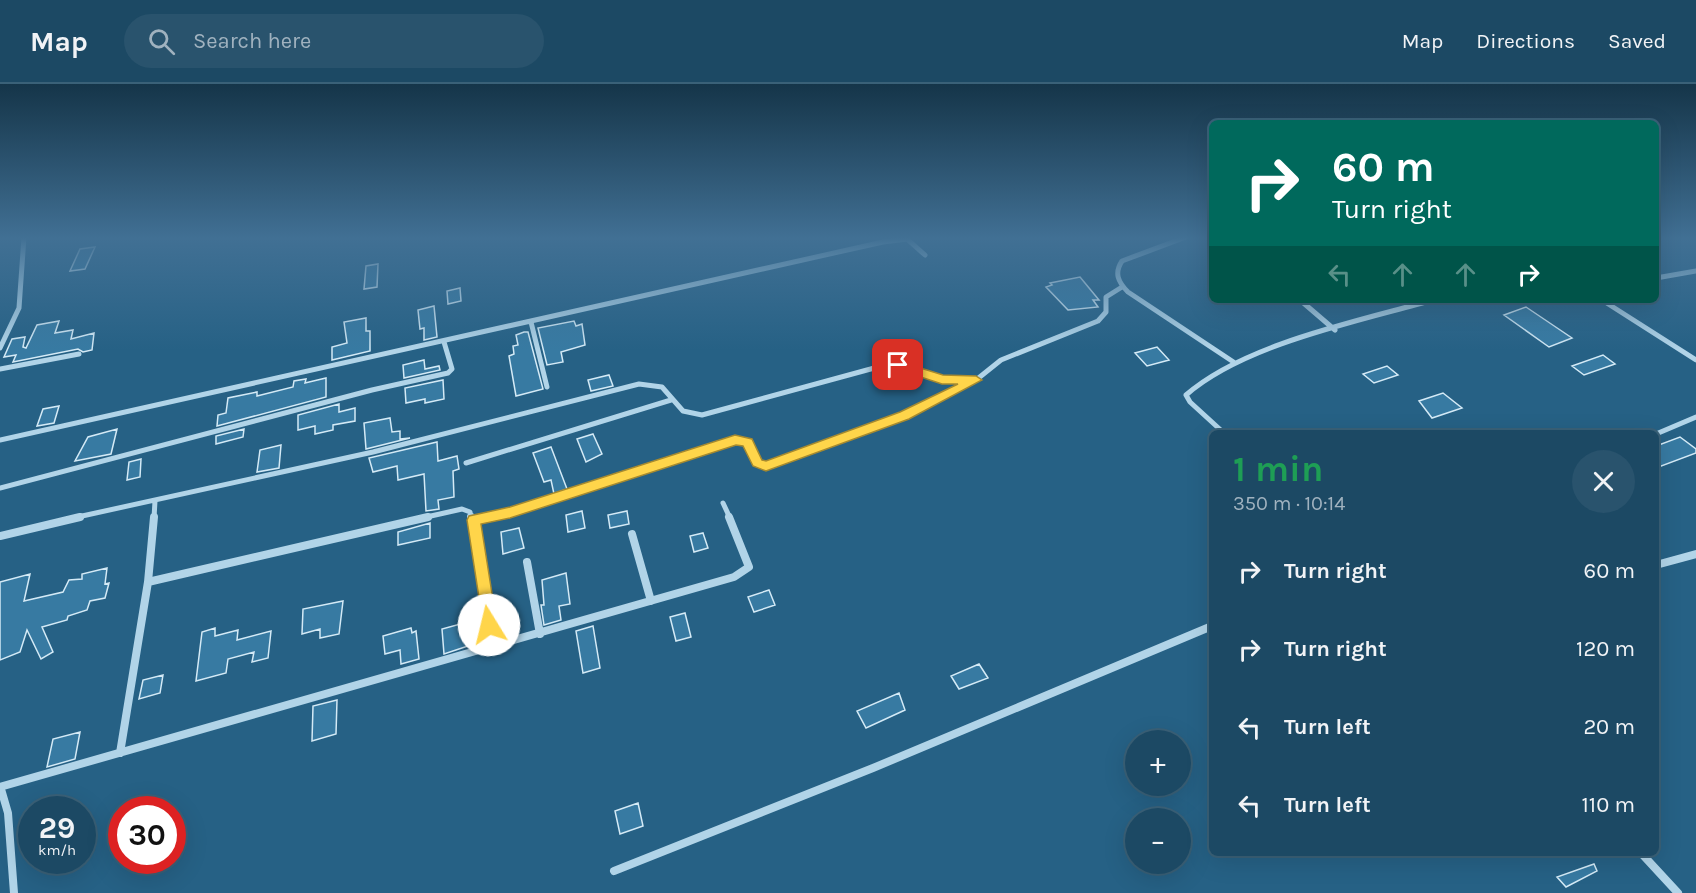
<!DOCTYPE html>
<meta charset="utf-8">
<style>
body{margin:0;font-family:Karla,sans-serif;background:#29536d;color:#f1f3f6;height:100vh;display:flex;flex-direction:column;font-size:22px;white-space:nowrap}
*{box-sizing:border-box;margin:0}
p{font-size:20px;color:#a0b2bf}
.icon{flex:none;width:33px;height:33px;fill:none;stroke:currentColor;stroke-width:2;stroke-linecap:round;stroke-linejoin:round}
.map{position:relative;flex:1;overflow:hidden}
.sheet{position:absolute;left:1209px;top:346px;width:450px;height:426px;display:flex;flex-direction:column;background:#1c4964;border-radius:9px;box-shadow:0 6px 24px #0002,0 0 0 2px #3a6178}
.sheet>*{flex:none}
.top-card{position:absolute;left:1209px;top:36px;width:450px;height:183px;border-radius:9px;box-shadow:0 6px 24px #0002,0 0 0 2px #3a6178;background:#00695c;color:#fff;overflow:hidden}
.buttons{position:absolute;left:1125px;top:646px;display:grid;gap:12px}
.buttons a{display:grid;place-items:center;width:66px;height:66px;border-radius:50%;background:#1c4964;box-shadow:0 6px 24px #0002,0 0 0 2px #3a6178;font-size:30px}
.speed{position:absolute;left:18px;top:712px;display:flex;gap:12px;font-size:30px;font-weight:700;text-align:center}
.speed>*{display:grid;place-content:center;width:78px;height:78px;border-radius:50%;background:#1c4964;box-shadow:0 6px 24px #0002,0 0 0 2px #3a6178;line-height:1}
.speed small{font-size:15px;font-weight:400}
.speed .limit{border:9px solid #d22;background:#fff;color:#111}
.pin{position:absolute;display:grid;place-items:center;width:51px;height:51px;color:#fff;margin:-26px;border-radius:12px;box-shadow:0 3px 9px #0006}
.me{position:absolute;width:66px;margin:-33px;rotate:351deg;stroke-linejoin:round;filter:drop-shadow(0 0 4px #0008)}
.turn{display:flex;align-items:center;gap:21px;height:126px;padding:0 24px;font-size:27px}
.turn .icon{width:78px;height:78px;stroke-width:2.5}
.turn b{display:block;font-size:42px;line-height:51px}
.lanes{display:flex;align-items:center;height:57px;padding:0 24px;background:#0003;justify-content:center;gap:30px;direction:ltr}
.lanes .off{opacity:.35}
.round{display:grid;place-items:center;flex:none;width:63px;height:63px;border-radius:32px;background:#29536d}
.summary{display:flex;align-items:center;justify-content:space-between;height:102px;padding:0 24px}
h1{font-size:36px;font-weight:700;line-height:45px;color:#1e9e55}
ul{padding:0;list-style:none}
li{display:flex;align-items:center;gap:18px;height:78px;padding:0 24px}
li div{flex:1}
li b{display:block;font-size:22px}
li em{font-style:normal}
header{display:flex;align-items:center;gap:36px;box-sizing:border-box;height:84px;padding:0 30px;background:#1c4964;border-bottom:2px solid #3a6178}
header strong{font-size:28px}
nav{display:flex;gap:33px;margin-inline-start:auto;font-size:21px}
.search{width:420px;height:54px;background:#29536d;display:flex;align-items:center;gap:15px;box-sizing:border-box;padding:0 21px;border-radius:33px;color:#a0b2bf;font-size:22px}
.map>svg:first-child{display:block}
</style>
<header>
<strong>Map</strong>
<div class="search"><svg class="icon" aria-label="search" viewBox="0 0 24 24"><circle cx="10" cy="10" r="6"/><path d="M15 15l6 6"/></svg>Search here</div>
<nav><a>Map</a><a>Directions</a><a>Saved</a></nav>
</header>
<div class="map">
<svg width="1696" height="809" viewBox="0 0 1696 809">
<rect width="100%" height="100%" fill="#266185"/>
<path fill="#377aa2" stroke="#d4eaf6" stroke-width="1.5" d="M95 163 85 185 70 187 80 165Z
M378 180 377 203 364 205 366 182Z
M1080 193 1099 216H1093L1098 223 1068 226 1046 203 1052 201 1050 199Z
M460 204 461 217 448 220 447 207Z
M434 222 437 253 424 256V244L420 245 418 226Z
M1526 223 1572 254 1549 263 1504 231Z
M366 234V247H370V267L332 276V263L347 259 344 238Z
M59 237 55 249 73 246 71 255 94 249 92 266 83 268 78 265 13 278 16 271 4 273 12 255 25 253 23 263 26 264 37 241Z
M574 237 576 242 582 240 585 261 561 268 563 278 547 281 538 244Z
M524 248H528L543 305 516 312 509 272 514 270 513 262 518 261 516 251Z
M1157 263 1169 276 1147 282 1135 269Z
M1603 271 1615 280 1584 291 1572 282Z
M424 276 425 285 439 282 440 286 404 294 403 281Z
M1387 282 1398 291 1374 299 1363 290Z
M609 291 613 302 591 307 588 296Z
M326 294V313L217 342 218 331 226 329 228 314 257 308V312L293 303 294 297 306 295 305 299Z
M443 296 444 315 425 319V315L406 319 405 304Z
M1443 309 1462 324 1432 334 1419 317Z
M339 320V328L355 324V337L333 341V346L315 350V342L298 346V331Z
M59 322 54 339 37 342 43 325Z
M390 334 392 348 400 347V355L410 354 366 365 364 339Z
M117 345 111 370 75 377 88 353Z
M244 345 243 353 216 360V352Z
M593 350 602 370 586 378 577 355Z
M1680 353 1696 365V369L1656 384V362Z
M437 358 438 377 457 372 459 385 453 387 454 413 438 416 439 425 426 427 424 390 398 396 397 382 373 388 369 374Z
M281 361 279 384 257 388 260 366Z
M551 363 567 405 554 410 551 396 544 398 533 369Z
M141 375 140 393 127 396 129 378Z
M582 427 585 444 568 448 566 431Z
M627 427 629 440 610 444 608 431Z
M430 439V454L398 461V448Z
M519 444 524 464 503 470 501 448Z
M703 449 708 464 694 468 690 452Z
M107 484 105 500 109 499 105 514 90 517 87 526 68 532 67 536 42 543 53 568 41 575 27 546 20 568 0 576V498L30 490 24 517 63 508 69 496 82 495V490Z
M566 489 570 520 559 522 561 536 544 541 541 521H544L542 496Z
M769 506 775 521 754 528 748 513Z
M343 517 339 550 320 554V545L302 550 303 525Z
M685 529 691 553 676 557 670 533Z
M475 536 477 559 444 570 442 545Z
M593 542 600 584 583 589 576 547Z
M215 544V552L238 546 237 556 271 547 268 574 252 578 254 568 228 575 226 589 196 597 202 548Z
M411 544 412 549 416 547 419 575 401 580 400 566 385 570 383 552Z
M979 580 988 594 959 605 951 592Z
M163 591 160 609 139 615 143 596Z
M899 609 905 626 866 644 857 627Z
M337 616 336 650 312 657 313 622Z
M80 648 75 675 47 683 53 655Z
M638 719 643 742 620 750 615 727Z
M1594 780 1597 787 1566 803 1557 793Z"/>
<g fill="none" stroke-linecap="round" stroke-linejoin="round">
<path stroke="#b1d4e8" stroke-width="5" d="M1186 153 1122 177C1114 189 1118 198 1128 208L1235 279
M1656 194 1696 187
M1300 216 1335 246
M1602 216 1696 276
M531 238 547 303
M0 264 19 224 24 153
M0 285 79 270
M1225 350 1190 318 1186 311C1244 260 1359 237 1433 216
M1656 350 1696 333
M0 356 883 158 907 155 925 171
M466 379 671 316
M0 404 372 306 448 289 452 285 444 258
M723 419 730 434
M73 434 373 368 639 300 662 303 683 327 702 331 889 280 942 295 976 296 1001 276 1098 237 1106 228V213L1122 203
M154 434 155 417
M422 434 462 425 470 428 471 434
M482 434 510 429 735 356 747 358 757 379 766 382 904 332 973 298"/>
<path stroke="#b1d4e8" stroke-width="8" d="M154 433 148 498 428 433
M471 433 492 562
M473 436 490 433
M632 450 651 517
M0 452 80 433
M527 478 540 550
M1656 481 1696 470
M120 669 148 498
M0 703 734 493 749 483 729 433
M1 705 8 729 14 809
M1642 770 1678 809
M614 787 873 684 1212 542"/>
</g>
<linearGradient id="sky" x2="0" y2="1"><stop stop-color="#153549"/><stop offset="0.58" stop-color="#417094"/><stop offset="1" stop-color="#417094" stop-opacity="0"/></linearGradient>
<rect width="1696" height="266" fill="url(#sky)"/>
<path fill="#ffd54a" stroke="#a68a30" stroke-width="1.5" d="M898 277 943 291 976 292 982 296 909 335 766 387 753 382 743 362 736 361 510 434 481 440 497 541 494 546H484L467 436 469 432 510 423 735 351 752 355 762 376 766 377 900 328 958 300H942L893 284V278Z"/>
</svg>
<div class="buttons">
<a>+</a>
<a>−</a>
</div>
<div class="speed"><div>29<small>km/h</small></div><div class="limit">30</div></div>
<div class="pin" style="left:898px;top:281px;background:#d93025"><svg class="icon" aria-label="arrive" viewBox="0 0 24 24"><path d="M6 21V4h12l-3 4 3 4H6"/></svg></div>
<svg class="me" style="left:489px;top:541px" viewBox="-20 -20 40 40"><circle r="19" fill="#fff"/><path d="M0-13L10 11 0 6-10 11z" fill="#ffd54a"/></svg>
<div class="top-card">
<div class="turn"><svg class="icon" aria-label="right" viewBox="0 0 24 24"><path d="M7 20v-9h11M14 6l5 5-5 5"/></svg><div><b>60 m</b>Turn right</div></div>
<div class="lanes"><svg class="icon off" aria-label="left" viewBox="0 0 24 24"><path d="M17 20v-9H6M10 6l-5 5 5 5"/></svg><svg class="icon off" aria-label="ahead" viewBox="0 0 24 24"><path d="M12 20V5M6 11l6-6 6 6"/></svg><svg class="icon off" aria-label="ahead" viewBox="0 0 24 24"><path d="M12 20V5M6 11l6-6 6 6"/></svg><svg class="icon" aria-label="right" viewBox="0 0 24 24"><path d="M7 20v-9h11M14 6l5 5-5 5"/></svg></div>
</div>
<section class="sheet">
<div class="summary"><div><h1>1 min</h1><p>350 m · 10:14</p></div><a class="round"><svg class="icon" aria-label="close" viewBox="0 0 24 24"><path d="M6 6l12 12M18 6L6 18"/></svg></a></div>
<ul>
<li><svg class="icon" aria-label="right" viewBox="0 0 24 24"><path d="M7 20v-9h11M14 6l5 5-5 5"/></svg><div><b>Turn right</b></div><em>60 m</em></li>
<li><svg class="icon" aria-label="right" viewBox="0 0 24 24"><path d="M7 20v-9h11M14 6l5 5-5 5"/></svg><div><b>Turn right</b></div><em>120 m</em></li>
<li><svg class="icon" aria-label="left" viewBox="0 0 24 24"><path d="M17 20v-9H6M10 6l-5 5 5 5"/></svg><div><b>Turn left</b></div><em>20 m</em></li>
<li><svg class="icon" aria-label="left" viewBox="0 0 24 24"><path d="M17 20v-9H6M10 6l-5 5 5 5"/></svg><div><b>Turn left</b></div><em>110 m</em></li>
</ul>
</section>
</div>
